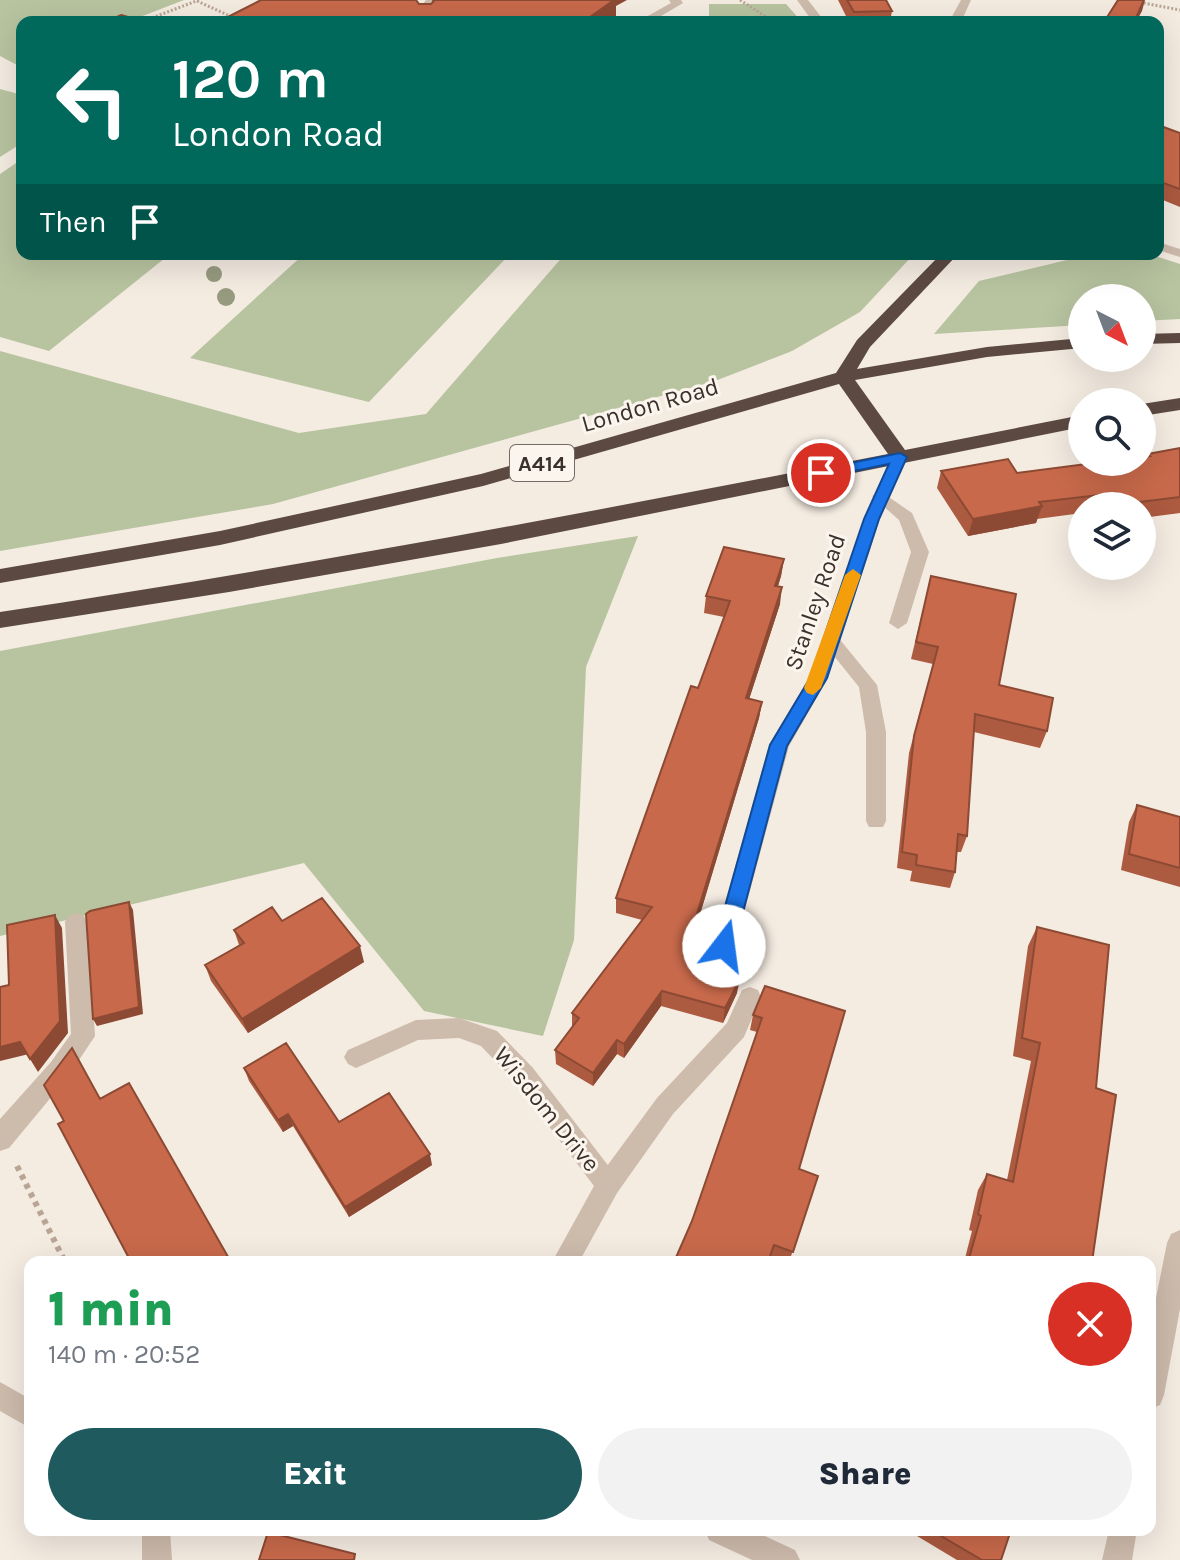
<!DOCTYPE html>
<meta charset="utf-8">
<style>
body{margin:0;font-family:Karla,sans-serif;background:#f2f2f3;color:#1f2937;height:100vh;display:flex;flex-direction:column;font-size:30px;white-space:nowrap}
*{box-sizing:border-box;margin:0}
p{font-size:26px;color:#747a83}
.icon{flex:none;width:44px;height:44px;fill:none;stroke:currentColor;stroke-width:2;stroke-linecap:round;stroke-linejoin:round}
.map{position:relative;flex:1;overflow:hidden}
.sheet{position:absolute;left:24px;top:1256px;width:1132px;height:280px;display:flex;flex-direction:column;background:#fff;border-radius:16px;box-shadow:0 8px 32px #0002}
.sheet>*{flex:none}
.banner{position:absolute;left:16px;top:16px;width:1148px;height:244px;border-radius:16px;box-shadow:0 8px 32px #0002;background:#00695c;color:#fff;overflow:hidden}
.needle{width:52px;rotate:138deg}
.controls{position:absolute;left:1068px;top:284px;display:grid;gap:16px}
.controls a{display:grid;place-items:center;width:88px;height:88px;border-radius:50%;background:#fff;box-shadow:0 8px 32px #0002;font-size:40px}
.pin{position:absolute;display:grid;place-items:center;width:68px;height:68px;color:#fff;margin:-34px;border:4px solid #fff;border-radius:50%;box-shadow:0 2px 8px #0007}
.me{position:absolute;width:88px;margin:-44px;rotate:15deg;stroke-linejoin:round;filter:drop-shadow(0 0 6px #0008)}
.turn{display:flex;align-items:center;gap:28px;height:168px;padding:0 24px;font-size:36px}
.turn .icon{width:104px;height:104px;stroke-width:2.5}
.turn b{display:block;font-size:56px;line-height:68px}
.then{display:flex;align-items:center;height:76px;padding:0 24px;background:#0003;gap:16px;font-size:30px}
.round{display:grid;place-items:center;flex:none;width:84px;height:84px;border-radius:42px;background:#f2f2f3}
.summary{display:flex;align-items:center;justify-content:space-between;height:136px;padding:0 24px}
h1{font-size:48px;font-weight:800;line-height:60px;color:#1e9e55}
.button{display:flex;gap:16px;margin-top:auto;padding:16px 24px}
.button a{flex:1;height:92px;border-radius:48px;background:#1f5a5e;color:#fff;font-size:32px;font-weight:800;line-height:92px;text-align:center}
.button a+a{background:#f2f2f3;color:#1f2937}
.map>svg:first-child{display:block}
</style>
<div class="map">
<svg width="1180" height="1560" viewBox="0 0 1180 1560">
<rect width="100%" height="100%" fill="#f4ebe1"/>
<path fill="#b8c4a0" d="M0 0H184L127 22H22V63L17 65 0 56Z
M709 4H786L802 22H709Z
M0 89 22 95V143L0 157Z
M22 159V254H170L49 351 0 337V174Z
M304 254H510L369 402 190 358Z
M565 254H914L860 312 792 351 715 381 273 504 0 551V351L299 433 426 414Z
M1092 254H1149L1180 264V319L1142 321V298H1082V325L934 334 979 281Z
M638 536 586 667 574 940 543 1036 424 1011 304 863 0 936V651L497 558Z"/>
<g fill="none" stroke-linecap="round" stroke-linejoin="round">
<path stroke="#b9a596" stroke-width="3" stroke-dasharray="2 2" stroke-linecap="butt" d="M740 0 774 22
M1128 0 1180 10
M197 1 243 22
M141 22 199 0"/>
<path stroke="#b9a596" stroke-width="6" stroke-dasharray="5 5" stroke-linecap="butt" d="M17 1166 65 1262"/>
<path fill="#cdbbac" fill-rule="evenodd" d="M426 0H437L427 12 433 22H421L416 12Z
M669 0H681L683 3 651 22H637L671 3Z
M880 491 912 513 929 552 907 623 898 629 889 623 911 552 899 520 872 496Z
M831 634 837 636 877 685 886 732V821L883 827H869L866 821V732L859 687 822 641Z
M76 913 84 916 87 922 95 1036 67 1078 9 1148 0 1151V1119L51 1062 71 1034 65 922 68 916Z
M750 987 758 990 761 997 744 1037 673 1114 617 1193 608 1197 599 1193 596 1185 599 1177 657 1098 727 1023 742 990Z"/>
<path fill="#cdbbac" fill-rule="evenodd" d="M797 0H808L825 22H813Z
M961 0H971L961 22H949Z
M1158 242 1180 249V257L1158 250Z
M900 452 908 457 880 519 828 678 789 746 735 946 732 953 724 955 716 953 713 946 769 745 810 677 864 519 892 457Z
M459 1018 497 1031 533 1068 617 1177 620 1185 617 1193 579 1262H552L594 1186 517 1084 481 1046 459 1038 418 1040 356 1068 348 1064 344 1057 348 1050 416 1020Z
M1180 1230V1309L1164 1395 1160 1405 1150 1409V1328L1167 1243 1171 1234Z
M0 1382 30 1399V1428L0 1411Z
M142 1530H170L172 1560H142Z
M705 1530H752L795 1550 800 1560H752L709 1540Z
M1109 1530H1137L1132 1560H1102Z"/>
<path fill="#5c4a42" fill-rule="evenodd" d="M941 254H958L870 347 857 369 987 347 1082 338V348L987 357 855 380 905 450 1082 415V427L501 544 229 592 0 628V612C298 567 592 512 888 454L839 384 483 486 220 545 0 583V569L220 531 481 474 836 373 857 340Z
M1180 333V343L1142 344V334Z
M1180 398V410L1142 416V404Z"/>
</g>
<g fill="#969b7f">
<circle cx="214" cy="274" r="8"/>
<circle cx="226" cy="297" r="9"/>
</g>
<path fill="#ac5a40" d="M838 0H886L892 11 890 22H849Z
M1158 125 1180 133V207L1158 198Z
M1180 448V513L1142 518V506H1082V513L1037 519 1036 523 968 536 937 488 941 471 1017 473 1147 456 1148 454Z
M784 559 781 576 778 586 780 604 749 699 762 702 759 718 687 957 729 968 728 975 737 993 723 1023 661 1006 624 1058 617 1054 593 1086 556 1064 555 1050 572 1028V1013L642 920 616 913V898L698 688 724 617 704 613 706 596Z
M931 576 999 685 1047 731 1040 748 974 732 967 836 961 852H957L955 872 950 888 910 881 912 871 897 868 909 753 933 664 911 659Z
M1137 805 1180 817V887L1121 870 1129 822Z
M282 921 364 962 248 1033 211 981 205 965 239 945 234 930Z
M1037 927 1096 1088 1092 1262H964L972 1231 969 1230 978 1190 987 1174 1007 1180 1031 1061 1013 1056 1028 946Z
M765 986 799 1169 818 1176 789 1262H784L771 1257 769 1262H674L692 1221 757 1032 750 1030 753 1015Z
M244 1068 339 1122 432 1165 349 1217 293 1126 283 1132 249 1081Z
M907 1530H1011L1001 1560H957Z"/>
<path fill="#8c4a34" d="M601 0H627L616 6V20L612 22H583Z
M1145 0 1142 11 1136 22H1134Z
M1042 506 1036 523 968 536 973 519Z
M784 559 781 576 773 602 775 586Z
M782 587 780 604 744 715 746 698Z
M762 702 759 718 683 971 684 956Z
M129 902 133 910 143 1014 97 1026 93 1019Z
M55 915 62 928 68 1033 38 1072 30 1059Z
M360 946 364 962 248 1033 242 1019Z
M740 979 737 993 723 1023 725 1008Z
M662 991 661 1006 624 1058V1044Z
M617 1040V1054L593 1086V1073Z
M20 1042 29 1054 0 1061V1047Z
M288 1114 293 1126 283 1132 278 1120Z
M430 1154 432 1165 349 1217 345 1207Z"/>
<path fill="#c8694b" stroke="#8c4a34" stroke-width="2" d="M261 0H416L419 4H431L434 1 433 0H614L583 22H218Z
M847 0H886L892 11 854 12Z
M1118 0H1144L1134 22H1104Z
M121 15 146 22H106Z
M1158 125 1180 133V189L1158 181Z
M1180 448V497L1123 504 1116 493 1039 502 1042 506 973 519 941 471 1008 459 1017 473 1102 462H1142V457L1150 456 1148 454Z
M724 547 784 559 775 586 782 587 746 698 762 702 684 956 729 968 727 975 740 979 725 1008 662 991 624 1044 617 1040 593 1073 555 1050 579 1018 572 1013 652 907 616 898 691 686 698 688 730 601 706 596Z
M931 576 1016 594 999 685 1053 698 1047 731 975 714 967 836 958 834 955 872 916 865 917 855 902 852 914 736 938 647 916 642Z
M1137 805 1180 817V868L1129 854Z
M322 898 360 946 242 1019 205 965 244 943 234 930 272 907 282 921Z
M129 902 139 1007 93 1019 86 914 90 911Z
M55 915 60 1021 30 1059 20 1042 0 1047V987L9 985 7 925Z
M1037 927 1109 945 1096 1088 1116 1095 1092 1262H968L981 1216 978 1214 987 1174 1013 1182 1040 1043 1022 1038Z
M765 986 845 1011 799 1169 818 1176 793 1252 774 1245 768 1262H674L692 1221 762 1018 753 1015Z
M286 1043 339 1122 389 1093 430 1154 345 1207 288 1114 278 1120 244 1068Z
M72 1048 100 1099 129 1083 231 1262H131L58 1124 64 1121 44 1085Z
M931 1530H1011L1001 1560H982Z
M268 1532 355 1554 354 1560H259Z"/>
<path fill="#1a73e8" stroke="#114b97" stroke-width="2" d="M900 453 907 457 879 519 827 678 787 746 734 946 731 952 724 954 717 952 714 946 770 745 810 678 864 519 889 464 821 478 813 473 821 469Z"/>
<path fill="#f59e0b" d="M853 569 861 575 821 688 813 695 807 693 804 688 845 575Z"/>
<g text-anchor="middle" stroke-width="6" stroke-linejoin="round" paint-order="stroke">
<rect fill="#fbf5ee" stroke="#756b66" stroke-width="2" x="510" y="445" width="64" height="36" rx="6"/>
<g font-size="22" font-weight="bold" fill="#3b302b">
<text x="542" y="471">A414</text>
</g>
<g font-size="24" fill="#3b302b" stroke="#fbf5ee">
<text transform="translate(650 405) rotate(-16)" y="8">London Road</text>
<text transform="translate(815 602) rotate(-71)" y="8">Stanley Road</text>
<text transform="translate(547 1109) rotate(51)" y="8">Wisdom Drive</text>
</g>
</g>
</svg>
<div class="controls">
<a><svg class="needle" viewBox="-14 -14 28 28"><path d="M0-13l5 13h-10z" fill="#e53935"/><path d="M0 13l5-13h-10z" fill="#747a83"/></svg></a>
<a><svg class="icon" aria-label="search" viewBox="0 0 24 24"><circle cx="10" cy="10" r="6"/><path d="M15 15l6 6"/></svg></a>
<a><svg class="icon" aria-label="layers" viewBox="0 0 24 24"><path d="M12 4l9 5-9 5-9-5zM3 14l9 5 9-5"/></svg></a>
</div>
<div class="pin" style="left:821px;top:473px;background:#d93025"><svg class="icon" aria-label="arrive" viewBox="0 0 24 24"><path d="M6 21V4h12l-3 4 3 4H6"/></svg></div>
<svg class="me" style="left:724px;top:946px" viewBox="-20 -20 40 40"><circle r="19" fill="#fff"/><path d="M0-13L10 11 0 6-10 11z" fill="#1a73e8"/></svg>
<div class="banner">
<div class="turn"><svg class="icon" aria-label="left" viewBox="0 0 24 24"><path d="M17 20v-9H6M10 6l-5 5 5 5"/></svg><div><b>120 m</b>London Road</div></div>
<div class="then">Then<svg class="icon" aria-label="arrive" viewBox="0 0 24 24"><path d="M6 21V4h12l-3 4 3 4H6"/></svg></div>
</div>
<section class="sheet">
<div class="summary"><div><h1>1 min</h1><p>140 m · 20:52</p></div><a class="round" style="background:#d93025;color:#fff"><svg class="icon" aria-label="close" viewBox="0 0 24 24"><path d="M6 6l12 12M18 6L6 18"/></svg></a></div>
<div class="button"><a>Exit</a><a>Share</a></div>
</section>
</div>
